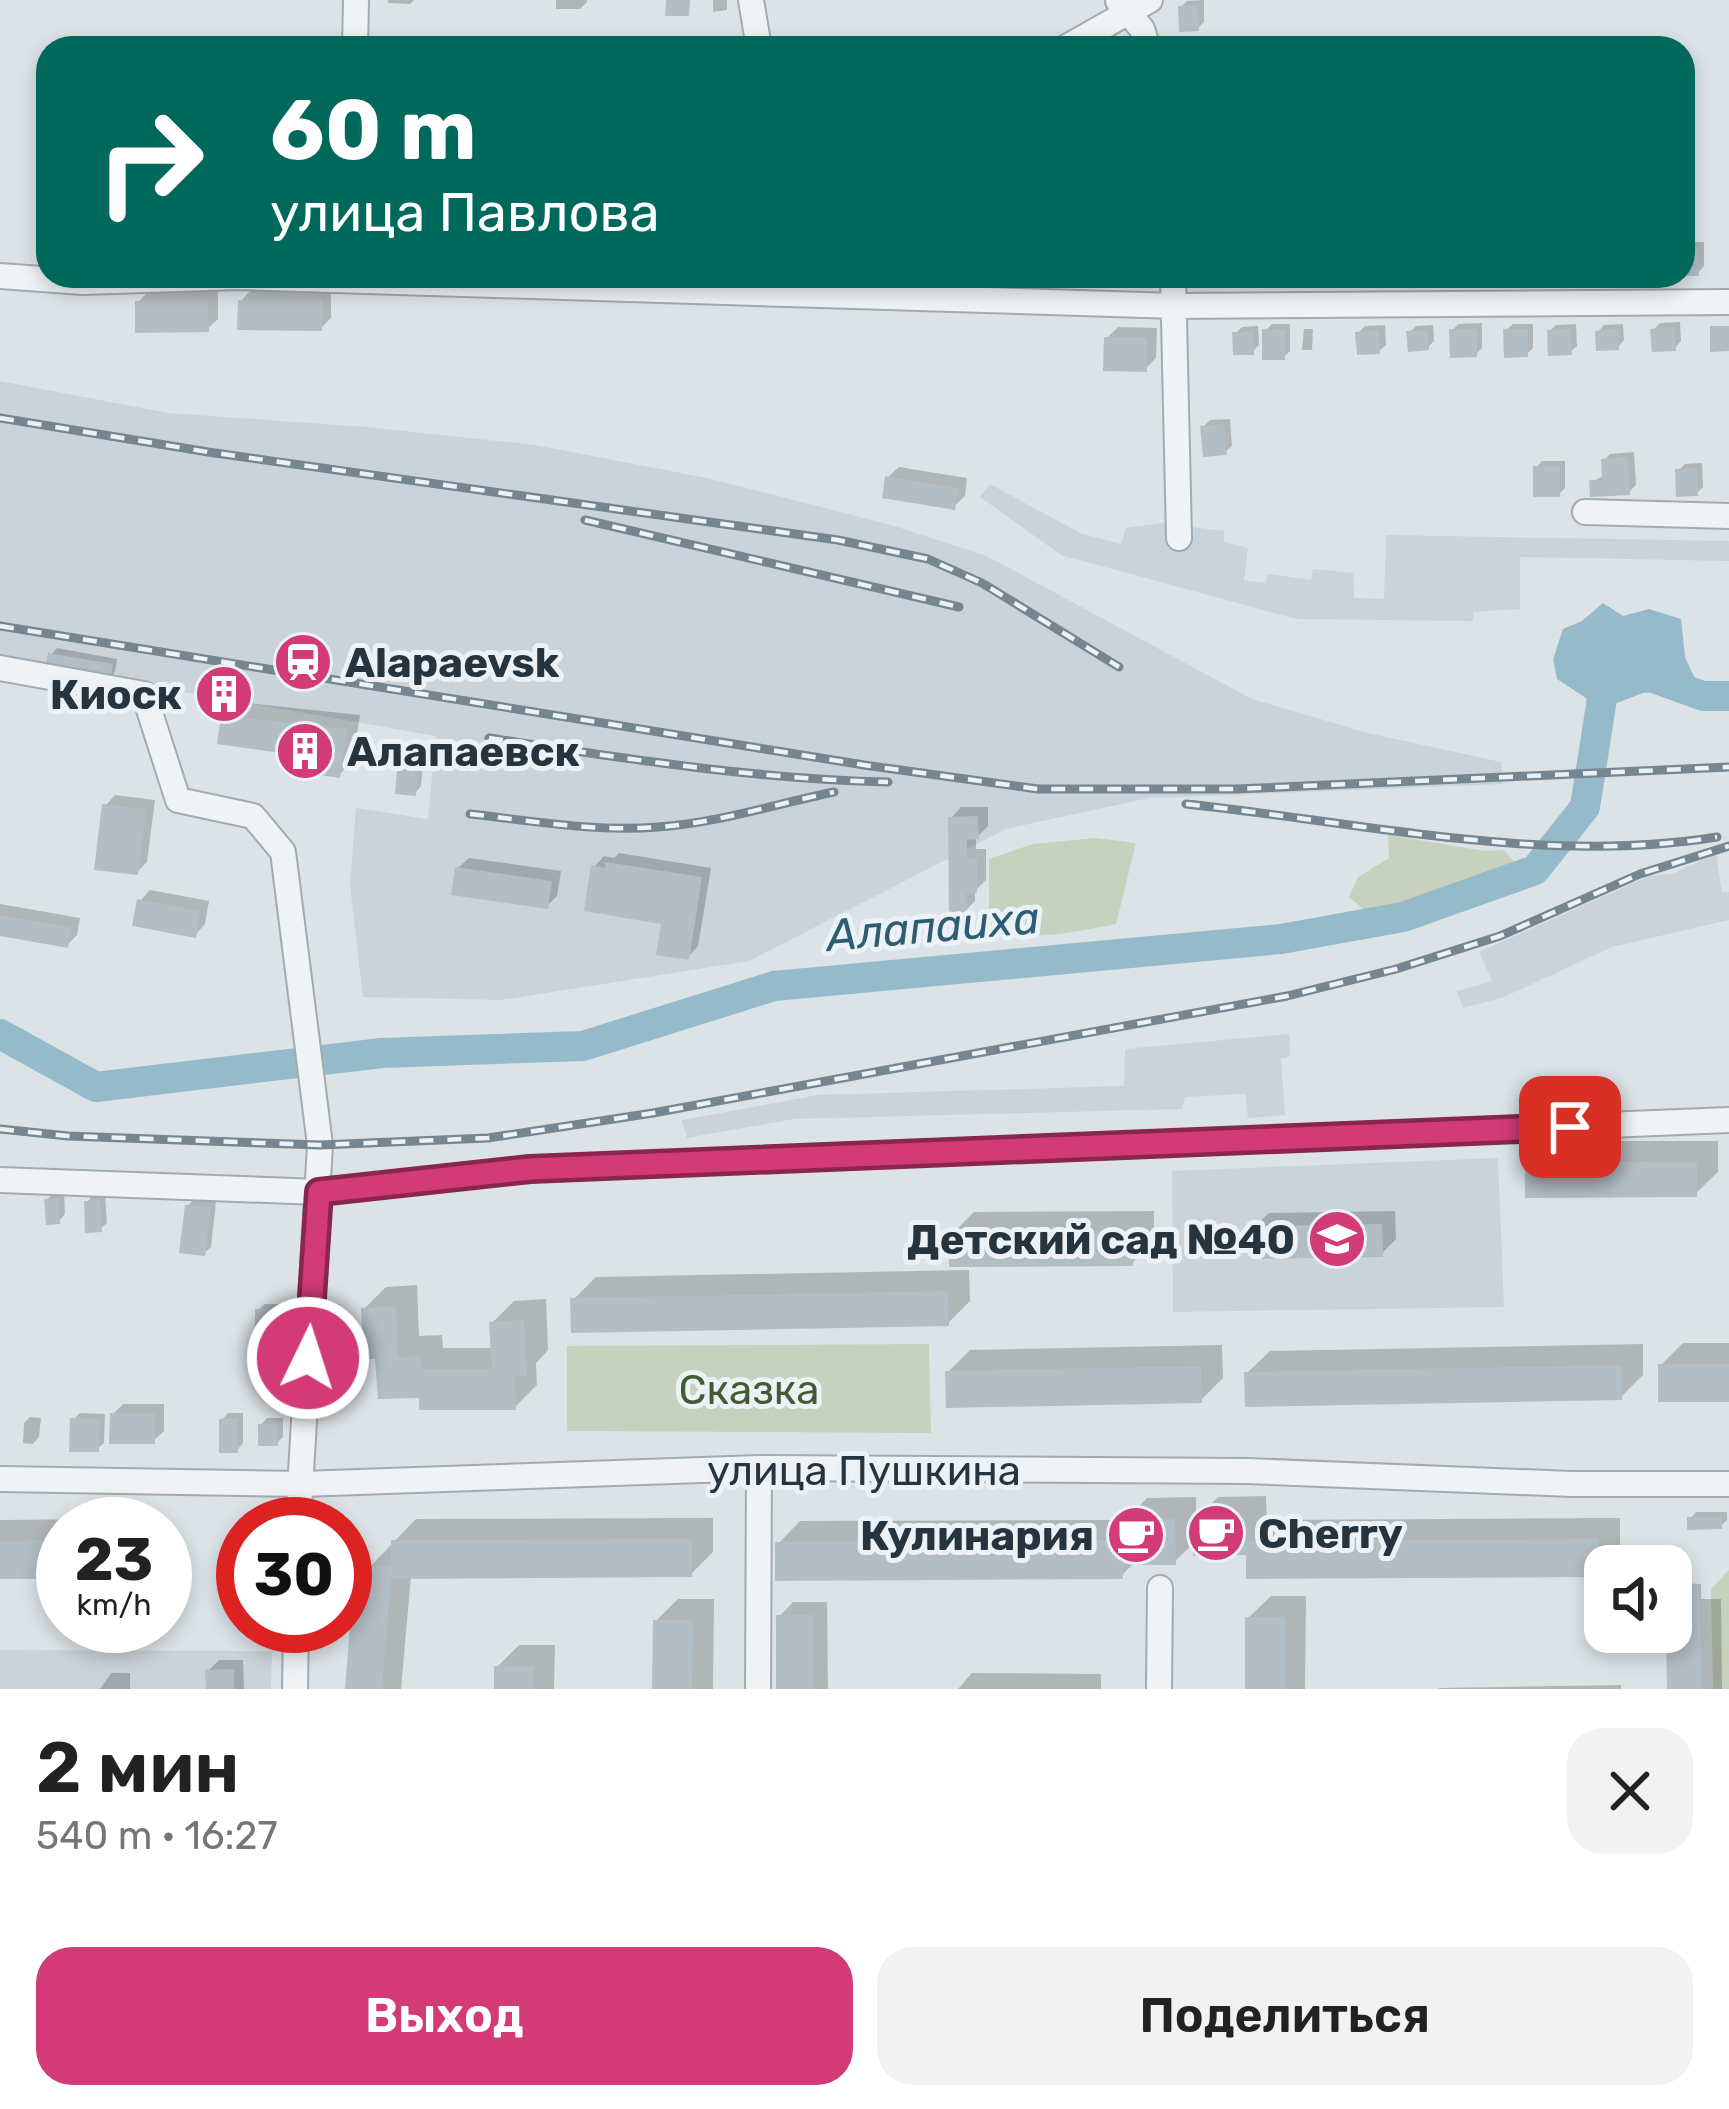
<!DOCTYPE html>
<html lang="ru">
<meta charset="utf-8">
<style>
body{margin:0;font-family:Rubik,sans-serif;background:#f2f2f2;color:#222;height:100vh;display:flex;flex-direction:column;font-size:45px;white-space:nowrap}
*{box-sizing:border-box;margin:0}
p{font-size:39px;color:#767676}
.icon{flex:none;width:66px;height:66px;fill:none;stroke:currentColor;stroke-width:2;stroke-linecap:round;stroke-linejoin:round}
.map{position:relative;height:1689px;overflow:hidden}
.panel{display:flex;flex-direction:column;background:#fff;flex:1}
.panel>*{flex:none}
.hud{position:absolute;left:36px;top:36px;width:1659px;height:252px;border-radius:36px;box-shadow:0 6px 18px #0003;background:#00695c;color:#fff;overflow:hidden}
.fabs{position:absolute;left:1584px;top:1545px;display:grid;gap:24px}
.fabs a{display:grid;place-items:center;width:108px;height:108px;border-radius:24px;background:#fff;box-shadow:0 6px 18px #0003;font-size:60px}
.speed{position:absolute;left:36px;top:1497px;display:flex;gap:24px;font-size:60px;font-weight:700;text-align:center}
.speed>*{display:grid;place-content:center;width:156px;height:156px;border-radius:50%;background:#fff;box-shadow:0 6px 18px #0003;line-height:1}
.speed small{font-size:30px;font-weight:400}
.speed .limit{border:18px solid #d22;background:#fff;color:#111}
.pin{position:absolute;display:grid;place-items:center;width:102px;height:102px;color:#fff;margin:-51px;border-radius:24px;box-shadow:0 6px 18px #0006}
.me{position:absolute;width:132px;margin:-66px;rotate:4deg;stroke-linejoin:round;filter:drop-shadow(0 0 9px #0008)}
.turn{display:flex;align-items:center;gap:42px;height:252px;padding:0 36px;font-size:54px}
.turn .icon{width:156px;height:156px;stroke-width:2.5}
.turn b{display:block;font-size:84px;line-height:102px}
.round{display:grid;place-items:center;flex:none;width:126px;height:126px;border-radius:36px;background:#f2f2f2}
.headline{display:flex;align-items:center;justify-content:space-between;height:204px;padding:0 36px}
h1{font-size:72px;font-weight:600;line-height:90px}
.button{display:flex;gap:24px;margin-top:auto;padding:24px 36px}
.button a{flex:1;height:138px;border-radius:36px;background:#d23b75;color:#fff;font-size:48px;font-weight:600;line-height:138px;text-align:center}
.button a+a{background:#f2f2f2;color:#222}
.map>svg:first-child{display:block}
</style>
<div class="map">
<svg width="1729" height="1689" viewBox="0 0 1729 1689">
<rect width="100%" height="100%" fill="#dce3e7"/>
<path fill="#cad3d9" d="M0 381 168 413 366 427 535 445 707 478 891 525 987 556 1252 699 1368 733 1501 762 1503 784 1149 798 1006 829 749 961 501 1000 363 997 350 885 356 808 428 819 436 736 0 660Z
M990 484 1082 534 1121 544 1126 528 1161 523 1224 531V542L1248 548 1244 580 1265 583 1268 574 1311 580 1313 569 1353 573 1354 598 1384 599 1386 535 1729 541V561L1520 557V609L1473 612V621L1296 619 1061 555 980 497Z
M1716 854 1722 892H1729V920L1612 947 1502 998 1463 1008 1457 991 1492 981 1479 952 1649 876 1672 874Z
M1289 1034 1290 1056 1281 1059 1285 1115 1248 1118 1245 1094 1185 1097 1182 1109 794 1119 687 1138 682 1120 818 1095 1124 1086 1125 1049Z
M1498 1158 1504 1307 1173 1312 1172 1171Z
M0 1650 272 1651 271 1689H0Z"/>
<path fill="#c7d1bd" d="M1388 835 1485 851 1504 850 1517 865 1441 896 1364 910 1349 897 1358 877 1389 858Z
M1096 838 1136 843 1116 924C1072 933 1032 941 989 931V859L1033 844Z
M929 1344 931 1433 567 1431V1346Z
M1729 1570V1689H1713L1711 1589Z"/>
<path fill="#95bac9" d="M1603 603 1623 616 1649 609 1681 619 1685 657 1703 696 1687 689 1643 693 1609 706 1589 700 1557 679 1553 659 1563 629 1582 621Z"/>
<path fill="#0003" d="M388 0H414L410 4 388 3Z
M556 0H587V2L580 9H556Z
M713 0H727V10L713 12Z
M1204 0V22L1198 28 1181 7 1187 1Z
M1683 242H1704V266L1698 273H1683Z
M251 290 331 291V318L321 328 241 301Z
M218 291V319L207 329 138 302 148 292Z
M1680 322 1681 341 1675 348 1653 330 1660 323Z
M1482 323V348L1476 354 1452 331 1458 324Z
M1272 324H1290V351L1284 357 1265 331Z
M1513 324H1533V348L1527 354 1506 330Z
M1576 324 1577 346 1570 352 1550 331 1556 325Z
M1623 324 1624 340 1618 347 1598 332 1604 325Z
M1385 325 1386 345 1379 351 1358 333 1365 326Z
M1433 325 1434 341 1428 347 1410 332 1416 326Z
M1258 326 1259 345 1252 352 1235 334 1242 327Z
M1118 327 1157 328 1156 358 1145 369 1107 338Z
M1304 329H1313L1312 350H1302Z
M1230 419 1232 446 1225 452 1203 427 1210 420Z
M1634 452 1636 485 1629 492 1592 482 1605 475 1604 460 1610 454Z
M1542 461H1565V488L1559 494 1536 468Z
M1702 463 1703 487 1697 493 1678 471 1685 464Z
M899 467 967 478 965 496 954 506 888 477Z
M57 648 117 659 115 672 109 678 51 655Z
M224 686 232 687 228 698 220 697Z
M238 702 360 715 353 760 339 775 319 755 224 717Z
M407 763 423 765 421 786 415 793 400 770Z
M115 795 155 800 147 862 137 872 105 806Z
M961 807H988V826L976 838V849H986V880L975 891V901L965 911 951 818Z
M619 853 711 868 698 946 688 957 664 921 594 867 604 856 614 858Z
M469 858 561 871 557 896 547 906 458 868Z
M150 890 209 901 205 924 195 935 140 901Z
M0 904 80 918 77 935 67 945 0 933Z
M1550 1141H1718V1172L1695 1194 1528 1163Z
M53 1193H64L65 1214 59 1221 47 1200Z
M93 1195H105L107 1223 100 1229 87 1202Z
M194 1200 216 1202 211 1247 204 1253 187 1206Z
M1154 1211V1240L1132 1263 952 1234 974 1212Z
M1395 1211 1396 1239 1381 1254 1254 1227 1269 1213Z
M969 1270 970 1301 948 1323 574 1299 596 1277Z
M417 1285 419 1336 442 1335 443 1348H493L492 1323 514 1301 546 1299 548 1350 536 1363 537 1385 515 1407 422 1395 378 1356 364 1309 386 1287Z
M265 1304H280V1331L273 1338 258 1310Z
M1683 1343H1729V1399L1661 1365Z
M1643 1344V1375L1621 1397 1247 1373 1270 1351Z
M1222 1345 1223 1378 1201 1400 948 1372 970 1350Z
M274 1365H284L283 1387 277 1393H267L268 1372Z
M123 1404H164V1431L153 1441 113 1414Z
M80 1413 105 1414 104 1443 97 1449 73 1420Z
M228 1413H243V1443L237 1450 222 1420Z
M30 1417 41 1418 39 1437 33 1444 23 1443 24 1423Z
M267 1418H283V1437L277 1443 261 1425Z
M1266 1496 1267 1520 1620 1518V1552L1598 1574 1249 1552 1196 1541 1174 1562H1135L1121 1576 778 1544 800 1521 1126 1520 1147 1498 1196 1497V1519L1218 1497Z
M1696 1512H1727V1520L1721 1526 1690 1519Z
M713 1518V1552L691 1574 411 1576 401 1689H348L357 1580 416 1519Z
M115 1519V1524H63V1576H0V1520Z
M1680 1583 1701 1584V1599H1721L1722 1689H1670L1671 1589Z
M1271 1596H1306L1305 1689H1248V1618Z
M678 1599H714L713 1689H655L656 1621Z
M793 1602H827L828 1689H779V1617Z
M519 1645H555L554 1689H497V1667Z
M219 1660H243L244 1689H209L208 1671Z
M111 1673H130V1689H100Z
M972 1673 1101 1674V1689H958Z
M1621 1685V1689H1438L1440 1688Z"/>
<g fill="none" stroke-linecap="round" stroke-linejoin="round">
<path stroke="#95bac9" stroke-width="30" d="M1648 676 1703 696H1729
M0 1034 96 1087 382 1053 583 1046 774 986 1281 939 1403 917 1535 870 1585 807 1607 667"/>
</g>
<path fill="#b3bdc4" d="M666 0H690L689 16H665Z
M1198 5 1199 31 1179 32 1178 6Z
M1683 247H1699V276H1683Z
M208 300 209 332 135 333V301Z
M238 300H322V331L237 330Z
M1710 326H1729V351L1710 352Z
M1674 327 1676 351 1652 352 1650 329Z
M1262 329 1285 330V360H1262Z
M1449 329H1477V357L1450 358Z
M1503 329H1528V357L1504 358Z
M1571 329 1572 355 1548 356 1547 330Z
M1618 329 1619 350 1596 351 1595 331Z
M1379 330 1380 354 1357 355 1355 332Z
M1428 330 1429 350 1408 352 1406 331Z
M1253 331 1254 355H1233L1232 332Z
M1104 337 1147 338V372L1103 371Z
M1224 424 1227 455 1203 457 1200 426Z
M1628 457 1630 495 1590 497 1589 480H1602L1601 459Z
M1533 466H1560V497H1533Z
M1697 468 1698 496 1676 497 1675 469Z
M885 476 959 488 955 510 882 498Z
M48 653 113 664 110 681 45 671Z
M221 715 347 729 340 778 313 774 316 758 217 744Z
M397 769 418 770 416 796 395 794Z
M102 804 146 809 138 875 94 870Z
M978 816 979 839 967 840V859H977V893H966V914H949L948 817Z
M605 862 702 877 689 960 656 955 661 924 584 911 591 865 605 868Z
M455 867 552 881 548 909 451 895Z
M137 899 200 911 196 938 132 926Z
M0 915 71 927 68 948 0 936Z
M1525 1162H1697V1197L1525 1198Z
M58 1198 60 1224 46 1225 44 1199Z
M100 1200 102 1232 85 1233 84 1201Z
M185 1205 211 1207 205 1256 179 1253Z
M1382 1224 1383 1257 1252 1259 1251 1226Z
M1133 1232V1266L949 1267V1233Z
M948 1291 949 1326 571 1333 570 1298Z
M396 1306 398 1357 421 1356 422 1369H492L489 1322 524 1320 527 1376H515L516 1410H419V1398L378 1399 375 1359H364L361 1308Z
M255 1309H275V1341L255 1340Z
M1658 1364H1729V1402H1658Z
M1622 1365V1400L1245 1407 1244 1372Z
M1201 1366 1202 1403 946 1408 945 1371Z
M110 1413 155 1414V1444H109Z
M70 1418 100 1419 99 1452H69Z
M237 1418 238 1453H219V1419Z
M278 1423V1446H258V1424Z
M1245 1517 1246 1541 1599 1539V1577L1246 1579V1555L1193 1556V1518Z
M1687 1517H1722V1529L1687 1530Z
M1175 1518 1176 1565H1123V1579L775 1581V1542L1122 1540V1520Z
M692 1539V1577L391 1579 382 1689H345L354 1578 367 1567 391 1565V1540Z
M63 1540V1579H0V1541Z
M1675 1585H1700L1701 1689H1667L1666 1632H1671V1587Z
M776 1615H813L814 1689H776Z
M1245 1617H1285V1689H1245Z
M653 1620H693L692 1689H652Z
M494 1666H534L533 1689H494Z
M234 1669V1689H206L205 1670Z"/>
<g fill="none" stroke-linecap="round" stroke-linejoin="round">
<defs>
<path id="minor" d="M751 0 759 48
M1118 1 1142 29 1148 48
M355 48 356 0
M1065 48 1150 0
M0 276 83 282 238 277 1176 306 1729 302
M1173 276 1179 538
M1585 512 1729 516
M0 668 144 694 178 800 253 816 283 852 320 1145 298 1524
M0 1180 319 1192 530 1169 1729 1120
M0 1479 301 1484 759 1468 1248 1471 1571 1484H1729
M295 1689 296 1626
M758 1689 759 1468
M1159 1689 1160 1588"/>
</defs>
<use href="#minor" stroke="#a1abb1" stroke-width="28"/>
<use href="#minor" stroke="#eff3f5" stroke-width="24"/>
<defs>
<path id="rail" d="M0 418 208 452 838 540 928 559 982 583 1119 667
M585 520 959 607
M0 626 864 765 1038 789H1236L1729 767
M489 738C622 758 753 779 888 782
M1186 804C1359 822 1545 865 1717 837
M470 814C533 821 595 832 658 827 718 823 775 804 834 792
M0 1129 68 1136 320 1145 488 1138 653 1113 1287 996 1396 969 1500 936 1640 874 1729 846"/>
</defs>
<use href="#rail" stroke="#758691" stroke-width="9"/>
<use href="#rail" stroke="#ebf1f5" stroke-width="4.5" stroke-dasharray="14" stroke-linecap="butt"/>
</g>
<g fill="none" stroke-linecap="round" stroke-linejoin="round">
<defs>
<path id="route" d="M308 1358 319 1192 530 1169 1570 1127"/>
</defs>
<use href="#route" stroke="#88264c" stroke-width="30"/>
<use href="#route" stroke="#d23b75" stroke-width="21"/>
</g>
<defs>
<symbol id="station-disc" viewBox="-11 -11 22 22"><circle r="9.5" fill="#d23b75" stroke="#ebf1f5"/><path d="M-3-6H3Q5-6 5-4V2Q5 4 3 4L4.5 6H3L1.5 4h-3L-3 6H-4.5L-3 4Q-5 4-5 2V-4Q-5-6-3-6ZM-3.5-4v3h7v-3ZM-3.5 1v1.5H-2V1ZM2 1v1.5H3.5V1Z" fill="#fff"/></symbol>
<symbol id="building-disc" viewBox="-11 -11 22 22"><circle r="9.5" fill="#d23b75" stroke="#ebf1f5"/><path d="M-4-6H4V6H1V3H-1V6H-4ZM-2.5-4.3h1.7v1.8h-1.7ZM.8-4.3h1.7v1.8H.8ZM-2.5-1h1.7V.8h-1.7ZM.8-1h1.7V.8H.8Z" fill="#fff"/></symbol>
<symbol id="school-disc" viewBox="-11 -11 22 22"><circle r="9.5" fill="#d23b75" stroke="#ebf1f5"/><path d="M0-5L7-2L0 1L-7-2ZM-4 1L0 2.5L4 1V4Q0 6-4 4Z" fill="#fff"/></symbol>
<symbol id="cafe-disc" viewBox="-11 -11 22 22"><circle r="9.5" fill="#d23b75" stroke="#ebf1f5"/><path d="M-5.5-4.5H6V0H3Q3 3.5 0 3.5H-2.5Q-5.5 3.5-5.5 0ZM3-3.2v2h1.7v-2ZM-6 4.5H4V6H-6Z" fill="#fff"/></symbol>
</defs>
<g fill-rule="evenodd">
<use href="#station-disc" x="270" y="629" width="66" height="66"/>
<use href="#building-disc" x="191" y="661" width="66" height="66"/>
<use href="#building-disc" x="272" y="718" width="66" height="66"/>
<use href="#school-disc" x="1304" y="1206" width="66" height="66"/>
<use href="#cafe-disc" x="1183" y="1500" width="66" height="66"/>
<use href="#cafe-disc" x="1103" y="1502" width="66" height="66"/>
</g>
<g text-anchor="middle" stroke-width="10" stroke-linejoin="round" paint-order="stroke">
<g font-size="42" font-weight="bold" fill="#25343e" stroke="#ebf1f5" text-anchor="start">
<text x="345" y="677">Alapaevsk</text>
<text x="182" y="709" text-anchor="end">Киоск</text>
<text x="347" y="766">Алапаевск</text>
<text x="1295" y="1254" text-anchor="end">Детский сад №40</text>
<text x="1258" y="1548">Cherry</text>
<text x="1094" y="1550" text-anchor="end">Кулинария</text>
</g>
<g font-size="42" fill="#435a32" stroke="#ebf1f5">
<text x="749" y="1404">Сказка</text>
</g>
<g font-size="42" fill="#25343e" stroke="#ebf1f5">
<text x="864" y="1485">улица Пушкина</text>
</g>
<g font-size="45" font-style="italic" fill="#2e5d73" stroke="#ebf1f5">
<text transform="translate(933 926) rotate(-5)" y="16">Алапаиха</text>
</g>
</g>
</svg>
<div class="fabs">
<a><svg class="icon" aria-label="sound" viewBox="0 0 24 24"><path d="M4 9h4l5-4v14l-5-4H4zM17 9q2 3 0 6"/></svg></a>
</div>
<div class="speed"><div>23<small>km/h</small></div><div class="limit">30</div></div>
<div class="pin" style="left:1570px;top:1127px;background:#d93025"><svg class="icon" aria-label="arrive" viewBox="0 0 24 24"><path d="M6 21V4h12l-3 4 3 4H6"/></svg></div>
<svg class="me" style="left:308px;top:1358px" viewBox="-20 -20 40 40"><circle r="17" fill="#d23b75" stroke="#fff" stroke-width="3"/><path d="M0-11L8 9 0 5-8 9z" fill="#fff"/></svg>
<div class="hud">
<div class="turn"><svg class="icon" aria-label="right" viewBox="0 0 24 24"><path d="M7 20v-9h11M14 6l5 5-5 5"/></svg><div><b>60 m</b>улица Павлова</div></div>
</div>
</div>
<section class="panel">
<div class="headline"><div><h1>2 мин</h1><p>540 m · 16:27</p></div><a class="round"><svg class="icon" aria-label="close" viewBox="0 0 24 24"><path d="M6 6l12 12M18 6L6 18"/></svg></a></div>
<div class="button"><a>Выход</a><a>Поделиться</a></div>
</section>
